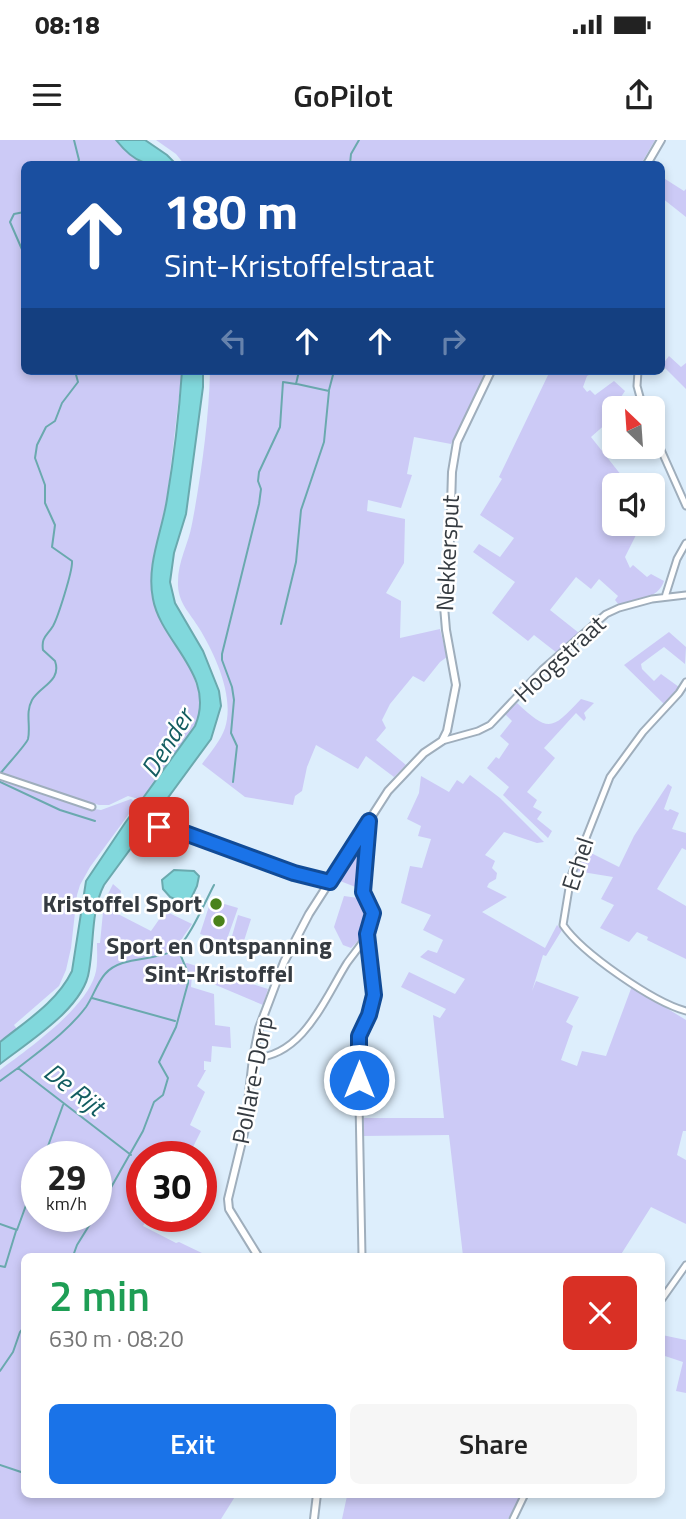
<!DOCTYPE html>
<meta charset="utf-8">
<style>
body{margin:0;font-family:"Titillium Web",sans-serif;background:#f6f6f6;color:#222;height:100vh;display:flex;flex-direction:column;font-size:26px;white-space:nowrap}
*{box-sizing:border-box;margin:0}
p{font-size:23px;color:#767676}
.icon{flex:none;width:38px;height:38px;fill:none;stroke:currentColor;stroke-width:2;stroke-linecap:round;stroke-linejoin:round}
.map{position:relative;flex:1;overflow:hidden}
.sheet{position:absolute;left:21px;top:1113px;width:644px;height:245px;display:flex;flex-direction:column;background:#fff;border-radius:10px;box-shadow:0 4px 10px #0003}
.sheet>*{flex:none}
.top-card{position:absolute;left:21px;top:21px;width:644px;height:214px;border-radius:10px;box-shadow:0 4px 10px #0003;background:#1a4fa0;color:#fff;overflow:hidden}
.needle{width:46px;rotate:335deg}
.fabs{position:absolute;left:602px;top:256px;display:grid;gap:14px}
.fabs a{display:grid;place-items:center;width:63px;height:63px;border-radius:10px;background:#fff;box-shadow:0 4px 10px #0003;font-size:35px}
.speed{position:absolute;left:21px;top:1001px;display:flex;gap:14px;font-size:35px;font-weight:700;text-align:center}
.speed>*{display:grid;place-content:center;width:91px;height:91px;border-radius:50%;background:#fff;box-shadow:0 4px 10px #0003;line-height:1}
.speed small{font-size:18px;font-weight:400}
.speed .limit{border:10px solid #d22;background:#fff;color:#111}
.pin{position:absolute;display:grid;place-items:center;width:60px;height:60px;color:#fff;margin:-30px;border-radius:14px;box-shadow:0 4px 10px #0006}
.me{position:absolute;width:77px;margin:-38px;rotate:0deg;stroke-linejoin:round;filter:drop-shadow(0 0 5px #0008)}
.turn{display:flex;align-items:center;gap:24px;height:147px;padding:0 28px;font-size:32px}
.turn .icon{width:91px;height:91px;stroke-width:2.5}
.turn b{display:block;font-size:49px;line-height:60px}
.lanes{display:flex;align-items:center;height:66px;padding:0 28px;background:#0003;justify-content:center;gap:35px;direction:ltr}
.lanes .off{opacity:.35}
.round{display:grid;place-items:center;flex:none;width:74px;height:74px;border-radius:10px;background:#f6f6f6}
.head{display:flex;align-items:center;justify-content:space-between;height:119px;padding:0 28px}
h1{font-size:42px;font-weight:600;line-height:52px;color:#1e9e55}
.button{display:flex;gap:14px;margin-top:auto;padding:14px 28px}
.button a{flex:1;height:80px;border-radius:10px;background:#1a73e8;color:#fff;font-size:28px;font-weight:600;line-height:80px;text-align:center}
.button a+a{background:#f6f6f6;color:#222}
.status{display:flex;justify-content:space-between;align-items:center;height:49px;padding:0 35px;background:#fff;direction:ltr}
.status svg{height:19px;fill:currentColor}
header{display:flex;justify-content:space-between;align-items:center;height:91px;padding:0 28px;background:#fff;font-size:32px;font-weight:600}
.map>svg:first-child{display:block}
</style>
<div class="status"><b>08:18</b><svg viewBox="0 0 49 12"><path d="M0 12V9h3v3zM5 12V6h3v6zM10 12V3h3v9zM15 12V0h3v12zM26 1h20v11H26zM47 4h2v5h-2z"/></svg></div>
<header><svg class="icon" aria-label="menu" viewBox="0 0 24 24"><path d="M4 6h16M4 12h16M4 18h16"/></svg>GoPilot<svg class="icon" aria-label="share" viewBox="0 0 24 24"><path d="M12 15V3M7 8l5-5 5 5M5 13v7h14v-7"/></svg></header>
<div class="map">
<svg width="686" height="1379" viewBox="0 0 686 1379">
<rect width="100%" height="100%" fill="#ddeefc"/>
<path fill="#cccaf6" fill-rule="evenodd" d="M0 0H116L126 11 145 24H24V231H182L167 358 152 424 151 441 156 470 191 530 200 555 201 569 195 586 142 660 128 656 109 665H99L33 646 0 633Z
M156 0H655L641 24H184L176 14Z
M662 37 684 51 686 49V77L662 58Z
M669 216 681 227 686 223V249L662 225Z
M210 231H487L451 304 414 297 407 334 412 335 401 368 368 360 367 371 405 379 404 423 386 453 401 461 400 498 440 489 447 517 440 522 424 542 413 536 390 564 382 580 386 588 376 600 406 625 394 637 366 616 358 629 316 605 307 627 302 651 295 656 293 665 245 657 202 624C210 613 221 600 225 588 235 557 215 514 199 488 190 473 179 464 178 446 177 422 188 406 192 384 201 337 209 279 210 231Z
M550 231H596L587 236 583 247 587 252 590 250 595 255 614 241 625 251 606 279 608 282 591 297 629 345H614V383H653V366L657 371 653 374 661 387 650 396 639 389 625 417 630 428 633 425 647 437 651 434 664 441C658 459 637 460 619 465L615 460 618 456 599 439 591 449 576 437 550 470 579 493 557 513 534 495 528 501 492 473 515 442 473 412 479 404 500 417 514 398 480 375 502 339 499 337Z
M669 492 686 507 685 524 664 507 641 524 642 529 654 541 661 534 679 547 665 565 624 525Z
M581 559 594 563 584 573 586 578 584 581 576 573 544 608 555 618 527 652 537 660 533 667 542 672 537 679 552 691 548 698 503 655 509 647 487 628 496 617 499 619 509 604 500 596 512 581 505 574 517 563C549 593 552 590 581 559Z
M470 635 500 658 544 702 537 703 504 692 485 715 495 721 492 728 497 733 496 739 489 743 487 747 507 757 482 772 545 808 557 785 562 790 546 816 543 815 532 851 536 841 579 857 566 882 573 886 561 920 577 926 582 911 606 916 632 846H635L650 858 686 880V991H683L677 1015 686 1020V1084L651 1067 620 1116H463L449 995 363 996V978H444L433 875 440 878 446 869 401 847 409 832 455 854 465 839 420 817 428 810 437 813 443 800 423 790 431 775 401 763 410 726 422 728 431 699 418 696 421 686 407 679 419 653 421 636 449 652 457 640 463 644Z
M0 638 88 668 101 670 131 659 137 663 90 727 80 745 77 755 71 808 66 830 59 846 14 885 17 889 0 902Z
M668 644 672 647 664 669 668 671 670 669 679 673 672 689 686 693V710L682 708 657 749 686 766V819L647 800 648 797 637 792 629 802 600 788 614 765 601 759 613 737 576 731 583 709 619 727 634 696Z
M362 697 365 698 358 748 335 739Z
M113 744 121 751 116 773 151 791 165 771 192 784C181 801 174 804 183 824L187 823 268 849 263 865 192 835 191 847 214 854 215 885 230 887 231 908 212 906 211 922 204 921V930H206L197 946 205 952 190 985 201 991 188 1017H142V1076H149L143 1086 176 1103 179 1102 204 1114V1116H24V1354L236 1355 221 1379H0V930C28 909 85 869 95 835 98 826 97 813 97 803H100L104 762ZM37 1017H96V1076H37Z
M344 756 365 759 372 775 364 795 351 808 343 805 334 787Z
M211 760 238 768 226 802 200 794Z
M238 775 251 779 242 807 230 803Z
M662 1195 686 1200V1253L676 1251 683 1222 662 1215Z
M509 1354 520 1359 508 1379H342L347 1356 343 1355Z"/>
<path fill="#81d8dc" stroke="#6aa9ae" stroke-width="2" d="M116 0H145L167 15 176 24C146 25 136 25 116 0Z
M182 231H203V247L186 374 174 413 170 442 175 463 203 511 219 551 221 566 211 599 104 745C91 770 94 803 89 831 84 868 28 902 0 924V902C26 881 57 862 72 831L86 741 125 683 195 586C217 535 161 503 153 459 146 425 162 392 167 359 174 317 179 274 182 231Z
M174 730 194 731 199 736 197 746 188 765 170 757 163 749 162 740Z"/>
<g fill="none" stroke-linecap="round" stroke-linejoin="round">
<path stroke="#6aa9ae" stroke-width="2" d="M74 0 79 20 77 24
M350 24 351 14 359 0
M24 72 14 74 10 82 24 114
M329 250 334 231
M281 484 296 422 301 370 324 302 329 251 297 244
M0 634C5 627 26 605 28 599 31 586 25 573 32 560 40 546 62 541 55 521L43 510C41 497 47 496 53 486 58 477 73 430 72 421L52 407 55 385 45 363V345L35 318 37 305 46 287 55 281 62 263 78 242 75 231
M0 642 60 670 95 681
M233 642 237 606 231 593 234 560 232 547 222 520V514L259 364 261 349 258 341 259 332 280 287 283 242 296 244 299 231
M92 858 175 881
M0 941 18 928
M131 1015 18 928C42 909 68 891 86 867 93 857 97 843 105 834 121 815 155 822 175 810 188 802 206 760 214 745
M44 1017 63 965
M96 1074 143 991 154 962 163 955 168 938 159 922 176 887 188 843V833L178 809
M0 1084 17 1090 37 1035
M73 1116 77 1105 95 1076
M0 1126 5 1127 16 1091
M0 1231 13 1212 20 1192 24 1187
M0 1325 24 1333"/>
<defs>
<path id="minor" d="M638 231 637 246 643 268
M653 292 686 366
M665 457 677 419 686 403
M686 542 679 553 643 592 610 637 571 736 563 785C582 813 653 862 686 871
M442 601 478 591 490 585 542 530 606 474 619 468 652 459 686 455
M0 636 92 667
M159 687 174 689 294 733 330 742
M253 918C303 917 325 858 347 823 356 810 372 794 373 777 374 767 365 762 363 753 361 744 368 696 369 683
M362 1116 358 912C360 893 369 878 373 860 377 839 371 815 367 794
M662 1159 686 1125
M513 1379 525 1354"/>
<path id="tertiary" d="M647 24 661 0
M258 1116 229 1069 228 1059 245 989 253 918 259 888 284 822 309 774 388 651 424 613 442 601 447 591 456 545 446 490 444 466 450 401 452 332 457 302 491 231
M314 1379 317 1354"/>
</defs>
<use href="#minor" stroke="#9faebc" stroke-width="9"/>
<use href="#tertiary" stroke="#9faebc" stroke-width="10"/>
<use href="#minor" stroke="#fff" stroke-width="5"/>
<use href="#tertiary" stroke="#fff" stroke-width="6"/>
</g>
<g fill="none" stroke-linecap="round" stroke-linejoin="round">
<defs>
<path id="route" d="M159 687 174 689 294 733 330 742 369 681 363 752 373 773 367 794 374 855 369 875 359 896V940"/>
</defs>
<use href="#route" stroke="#114b97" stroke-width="18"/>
<use href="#route" stroke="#1a73e8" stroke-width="12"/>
</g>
<g fill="#4a821b" stroke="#fff" stroke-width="2.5">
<circle cx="216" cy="764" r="7"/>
<circle cx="219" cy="781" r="7"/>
</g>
<g text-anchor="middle" stroke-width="5" stroke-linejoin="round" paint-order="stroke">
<g font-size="24" fill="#353b41" stroke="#fff">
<text transform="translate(448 413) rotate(-87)" y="8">Nekkersput</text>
<text transform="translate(560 519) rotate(-43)" y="8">Hoogstraat</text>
<text transform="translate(578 724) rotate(-72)" y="8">Echel</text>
<text transform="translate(253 940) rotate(-79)" y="8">Pollare-Dorp</text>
</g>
<g font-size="24" font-weight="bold" fill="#353b41" stroke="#fff" text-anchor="end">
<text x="202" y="772">Kristoffel Sport</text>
<text x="219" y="814" text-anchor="middle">Sport en Ontspanning<tspan x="219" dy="28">Sint-Kristoffel</tspan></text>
</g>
<g font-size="26" font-style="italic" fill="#135d61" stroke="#fff">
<text transform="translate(167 603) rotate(-58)" y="9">Dender</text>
<text transform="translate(74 949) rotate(38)" y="9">De Rijt</text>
</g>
</g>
</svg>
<div class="fabs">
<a><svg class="needle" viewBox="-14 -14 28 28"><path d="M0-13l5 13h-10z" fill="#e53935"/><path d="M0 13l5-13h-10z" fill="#767676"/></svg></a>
<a><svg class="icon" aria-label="sound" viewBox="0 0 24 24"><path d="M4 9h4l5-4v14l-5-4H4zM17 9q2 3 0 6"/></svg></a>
</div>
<div class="speed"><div>29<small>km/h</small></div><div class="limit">30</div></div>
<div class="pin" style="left:159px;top:687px;background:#d93025"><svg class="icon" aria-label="arrive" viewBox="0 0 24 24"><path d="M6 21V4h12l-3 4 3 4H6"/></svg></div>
<svg class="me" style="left:359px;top:940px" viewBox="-20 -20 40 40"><circle r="17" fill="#1a73e8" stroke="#fff" stroke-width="3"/><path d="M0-11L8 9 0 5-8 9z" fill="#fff"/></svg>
<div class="top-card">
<div class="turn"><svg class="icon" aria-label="ahead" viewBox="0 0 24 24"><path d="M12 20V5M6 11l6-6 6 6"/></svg><div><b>180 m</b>Sint-Kristoffelstraat</div></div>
<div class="lanes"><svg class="icon off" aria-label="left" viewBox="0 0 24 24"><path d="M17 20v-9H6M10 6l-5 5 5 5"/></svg><svg class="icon" aria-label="ahead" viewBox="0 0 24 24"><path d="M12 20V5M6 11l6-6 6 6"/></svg><svg class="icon" aria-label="ahead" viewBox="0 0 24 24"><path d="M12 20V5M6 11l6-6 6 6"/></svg><svg class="icon off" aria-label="right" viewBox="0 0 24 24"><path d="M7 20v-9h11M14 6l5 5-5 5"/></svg></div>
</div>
<section class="sheet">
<div class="head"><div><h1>2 min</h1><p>630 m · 08:20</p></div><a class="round" style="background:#d93025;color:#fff"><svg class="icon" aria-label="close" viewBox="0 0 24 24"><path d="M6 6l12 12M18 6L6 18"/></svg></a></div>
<div class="button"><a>Exit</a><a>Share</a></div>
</section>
</div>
